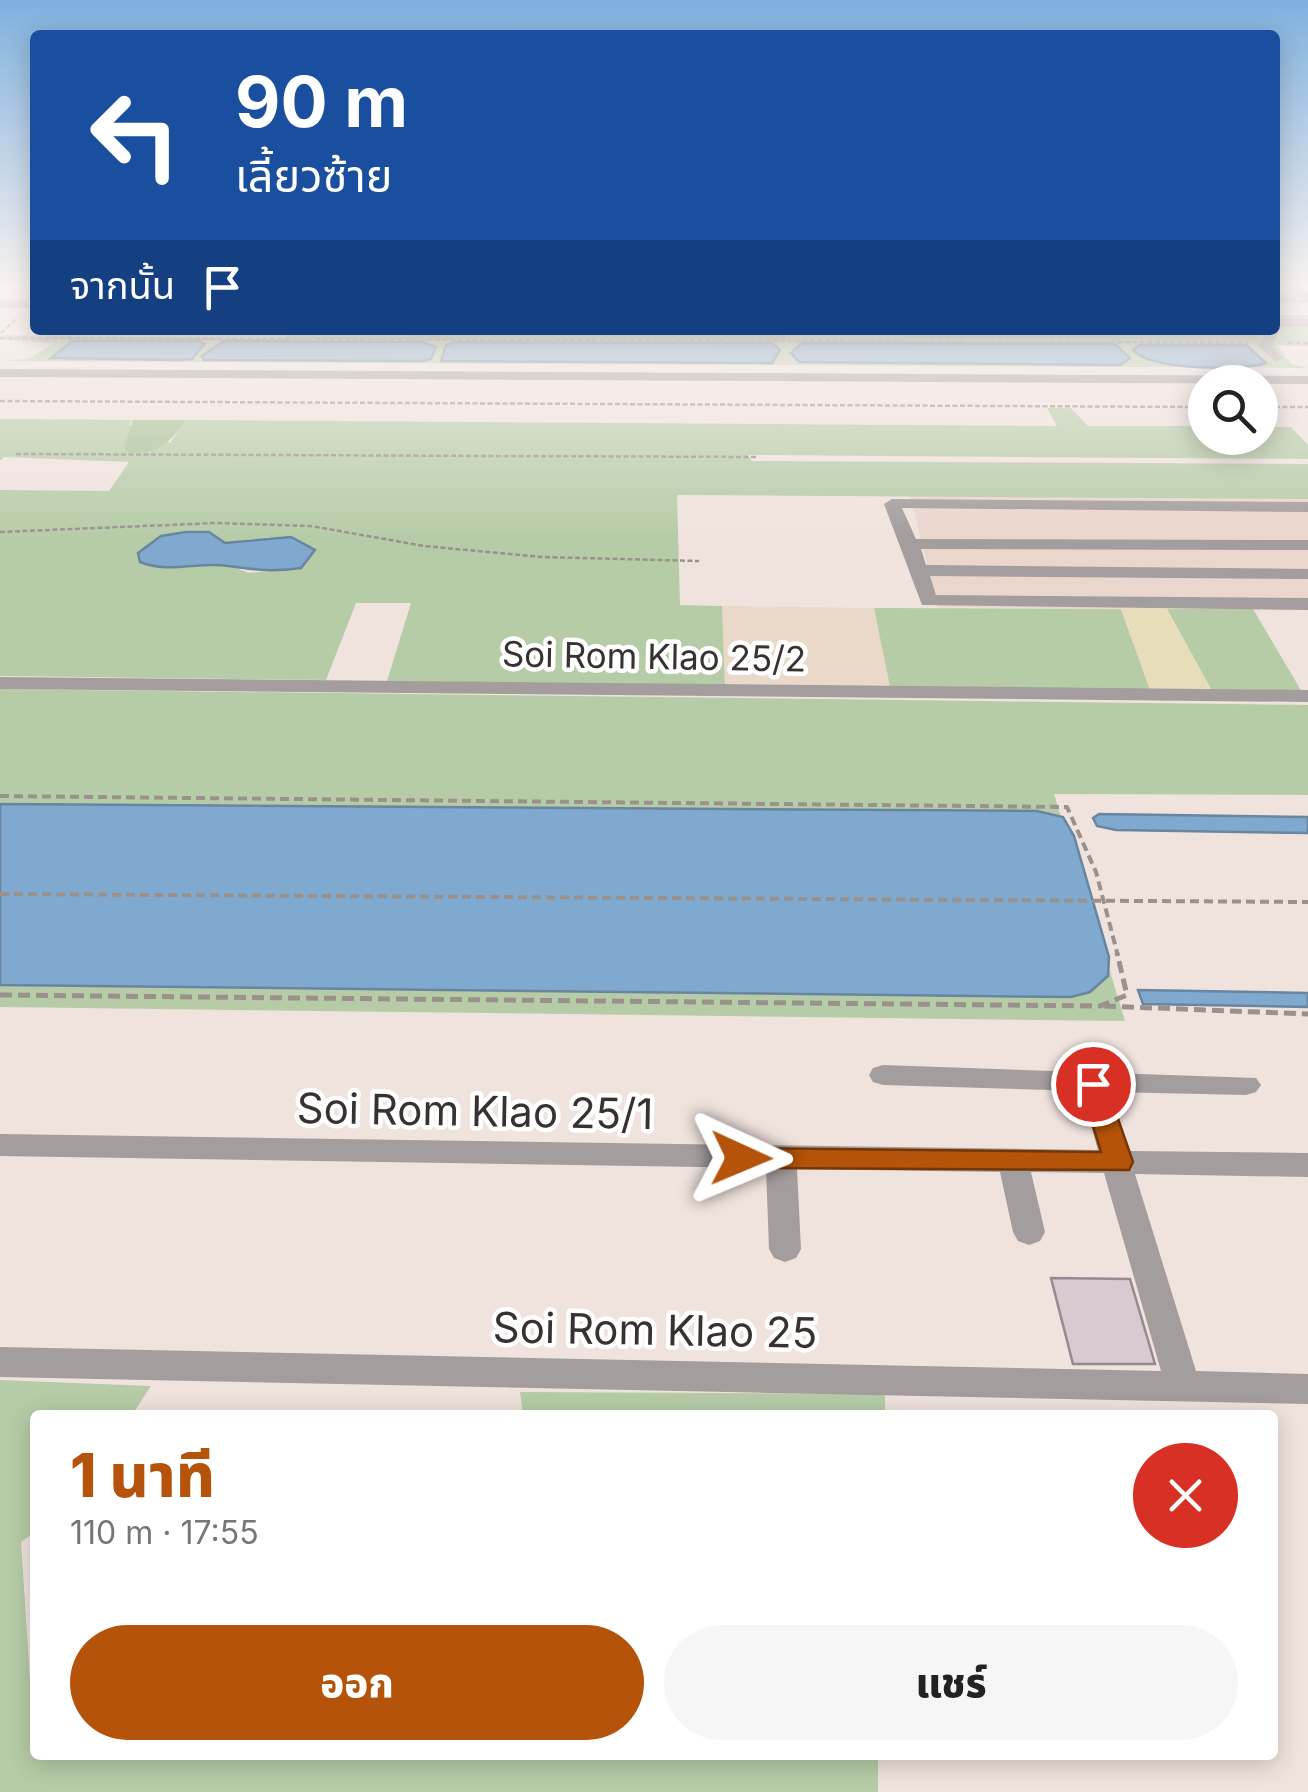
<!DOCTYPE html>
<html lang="th">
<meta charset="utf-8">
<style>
body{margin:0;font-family:Inter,"Noto Sans Thai",sans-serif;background:#f6f6f6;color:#222;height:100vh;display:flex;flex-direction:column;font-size:38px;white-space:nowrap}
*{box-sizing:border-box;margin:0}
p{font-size:32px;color:#767676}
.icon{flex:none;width:55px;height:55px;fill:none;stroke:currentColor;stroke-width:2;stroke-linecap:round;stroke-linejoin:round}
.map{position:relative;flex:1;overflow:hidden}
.details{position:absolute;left:30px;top:1410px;width:1248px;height:350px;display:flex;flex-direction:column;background:#fff;border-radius:10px;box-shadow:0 5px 25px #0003}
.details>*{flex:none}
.banner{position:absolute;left:30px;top:30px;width:1250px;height:305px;border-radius:10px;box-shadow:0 5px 25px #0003;background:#1a4fa0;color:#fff;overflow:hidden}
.tools{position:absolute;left:1188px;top:365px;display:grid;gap:20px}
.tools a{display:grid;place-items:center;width:90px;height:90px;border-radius:50%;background:#fff;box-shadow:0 5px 25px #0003;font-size:50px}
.pin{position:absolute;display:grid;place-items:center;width:85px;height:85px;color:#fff;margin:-42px;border:5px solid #fff;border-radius:50%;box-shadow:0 2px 10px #0007}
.me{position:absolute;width:110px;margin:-55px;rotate:91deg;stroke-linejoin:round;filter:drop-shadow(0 0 8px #0008)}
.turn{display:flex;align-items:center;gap:35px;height:210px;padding:0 40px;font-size:45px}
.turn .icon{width:130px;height:130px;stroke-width:2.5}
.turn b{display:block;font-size:70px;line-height:85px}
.then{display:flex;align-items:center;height:95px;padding:0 40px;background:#0003;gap:20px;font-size:38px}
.round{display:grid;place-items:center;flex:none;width:105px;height:105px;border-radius:52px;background:#f6f6f6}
.headline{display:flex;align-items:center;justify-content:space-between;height:170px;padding:0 40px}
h1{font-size:60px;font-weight:800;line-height:75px;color:#b45309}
.button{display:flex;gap:20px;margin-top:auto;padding:20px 40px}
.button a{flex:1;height:115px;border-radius:60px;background:#b45309;color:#fff;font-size:40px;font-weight:800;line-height:115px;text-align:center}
.button a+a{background:#f6f6f6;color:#222}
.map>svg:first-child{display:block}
</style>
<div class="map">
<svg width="1308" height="1792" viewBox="0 0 1308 1792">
<rect width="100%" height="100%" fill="#f0e3de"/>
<path fill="#ebd6cd" d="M910 496 1308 499V610L938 607Z"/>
<path fill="#ead9c8" d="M722 606 874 608 890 687 725 686Z"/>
<path fill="#b6cca7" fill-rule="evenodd" d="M1275 315H1308V346L1277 345 1291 364 1308 368 0 361 28 359 54 343 0 340V335L283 339 291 330H412L409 340 786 341 783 330H1275ZM802 343 1115 344 1017 362H799ZM1139 345H1246L1265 363 1168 365 1137 356ZM780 350 772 363 442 361Z
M1047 408H1071L1088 426H1205V438H1260V427H1291L1308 445V459L748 455 752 461 1308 464V499L677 495 680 605 722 606 725 686 387 681 411 603H356L326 680 0 676V490L109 491 129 462 4 457 0 461V419L133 420 129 425 170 443 186 420 1057 426ZM209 532 225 543 270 537 301 568 249 573 227 565 171 568Z
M874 608 1121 609 1150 690 890 687Z
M1167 609H1253L1302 692 1212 691Z
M0 689 1308 705V795L1054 794 1061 817 1037 811 0 804Z
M1109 968 1125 1021 0 1007V985L1071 997 1108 976Z
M0 1380 151 1386 132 1415H35V1532L21 1542 35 1755H878V1792H0Z
M520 1392 885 1394V1415H523Z"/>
<path fill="#a6c293" d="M412 330H783L787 341 408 340Z
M133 420H186C168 445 158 455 126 452L124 447Z"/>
<path fill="#e7ddb8" d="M1121 609H1167L1212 691 1150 690Z"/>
<path fill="#7fa9ce" stroke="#69859f" stroke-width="2.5" d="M72 341H200L204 344 192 359 179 360 51 358Z
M224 341 423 342 436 347 431 359 422 361 204 360 202 356Z
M455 342 772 343 780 350 772 363 441 361 446 345Z
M802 343 1115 344 1130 358 1120 365 799 362 791 353Z
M1246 345 1266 363C1242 371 1149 370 1133 350L1139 345Z
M186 532H209L225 543 291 537 315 550 301 568C270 572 258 570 229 566 199 561 170 574 140 562L138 553 161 536Z
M0 804 1037 811 1063 817 1074 836 1109 957 1108 976 1090 992 1071 997 0 985Z
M1099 814 1308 817V833L1116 830 1097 826 1093 818Z
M1138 990 1308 993V1007L1143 1004Z"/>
<path fill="#d7cbd1" stroke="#968a90" stroke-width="2.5" d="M1051 1278 1130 1279 1155 1364H1073Z"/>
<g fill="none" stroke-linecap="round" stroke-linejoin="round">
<path stroke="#9a918d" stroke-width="2.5" stroke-dasharray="5 2.5" stroke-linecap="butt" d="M1 333 16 319
M0 338 1248 343
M1288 343H1308
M0 401 1205 407
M1260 407H1308
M16 454 757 457
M0 532 216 523 311 526 424 546 542 557 699 561"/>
<path stroke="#9a918d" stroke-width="4" stroke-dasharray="9 5" stroke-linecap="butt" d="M0 796 1067 807 1096 872 1118 956
M0 894 1308 902"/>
<path stroke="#9a918d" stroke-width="5" stroke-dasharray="12 6" stroke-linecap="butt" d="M0 995 1100 1006 1127 995 1117 953
M1104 1006 1308 1014"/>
<path fill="#a39d9d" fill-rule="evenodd" d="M1275 295H1308V303H1275Z
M0 300H35V308H0Z
M1275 319H1308V327H1277L1280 330 1272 346 1283 358 1276 362 1258 346 1268 330H1275Z
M0 369 1308 376V384L0 377Z
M892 499 1308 502V512L902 508 916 539 1308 540V550L921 549 926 565 1308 569V579L930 576 936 595 1308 598V610L922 605 884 504Z
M0 677 1308 690V702L0 689Z
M883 1065 1256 1078 1261 1085 1256 1092 1246 1095 1110 1092 1128 1151 1308 1153V1177L1135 1174 1196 1371 1308 1374V1404L0 1377V1347L1161 1371 1104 1173 1031 1172 1045 1232 1040 1241 1029 1245 1018 1241 1013 1232 1000 1172 797 1169 801 1249 796 1258 785 1262 774 1258 769 1249 766 1168 0 1156V1134L1098 1150 1081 1091 883 1085 873 1082 869 1075 873 1068Z"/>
<path fill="#6b6060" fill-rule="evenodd" d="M1288 287H1301L1308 293V303Z"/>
</g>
<linearGradient id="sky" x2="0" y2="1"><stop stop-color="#7eb0de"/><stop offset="0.53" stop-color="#f8f2f0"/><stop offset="1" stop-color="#f8f2f0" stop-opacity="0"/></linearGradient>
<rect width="1308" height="538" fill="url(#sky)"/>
<path fill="#b45309" stroke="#753606" stroke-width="2.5" d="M1093 1074 1106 1084 1133 1162 1129 1170 741 1168 727 1158 741 1148 1101 1152 1080 1084Z"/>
<g text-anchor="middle" stroke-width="9" stroke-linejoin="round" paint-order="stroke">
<g font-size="35" fill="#373230" stroke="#fff">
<text transform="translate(654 657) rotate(1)" y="12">Soi Rom Klao 25/2</text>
</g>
<g font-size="42" fill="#373230" stroke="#fff">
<text transform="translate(475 1111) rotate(1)" y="15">Soi Rom Klao 25/1</text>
<text transform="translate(655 1330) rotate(1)" y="15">Soi Rom Klao 25</text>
</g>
</g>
</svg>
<div class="tools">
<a><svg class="icon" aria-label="search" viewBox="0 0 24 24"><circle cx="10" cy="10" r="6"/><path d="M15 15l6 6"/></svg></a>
</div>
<div class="pin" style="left:1093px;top:1084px;background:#d93025"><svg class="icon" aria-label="arrive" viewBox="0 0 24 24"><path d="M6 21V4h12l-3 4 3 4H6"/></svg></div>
<svg class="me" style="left:741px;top:1158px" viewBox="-20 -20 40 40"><path d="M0-17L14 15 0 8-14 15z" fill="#b45309" stroke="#fff" stroke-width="4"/></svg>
<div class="banner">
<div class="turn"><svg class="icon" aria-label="left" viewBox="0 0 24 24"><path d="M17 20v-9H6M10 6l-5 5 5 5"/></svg><div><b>90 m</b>เลี้ยวซ้าย</div></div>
<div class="then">จากนั้น<svg class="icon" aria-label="arrive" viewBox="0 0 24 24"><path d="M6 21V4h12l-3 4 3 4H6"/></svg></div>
</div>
<section class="details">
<div class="headline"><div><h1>1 นาที</h1><p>110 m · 17:55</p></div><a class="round" style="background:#d93025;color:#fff"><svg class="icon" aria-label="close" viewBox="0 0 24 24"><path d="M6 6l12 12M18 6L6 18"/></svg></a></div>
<div class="button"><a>ออก</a><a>แชร์</a></div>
</section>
</div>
